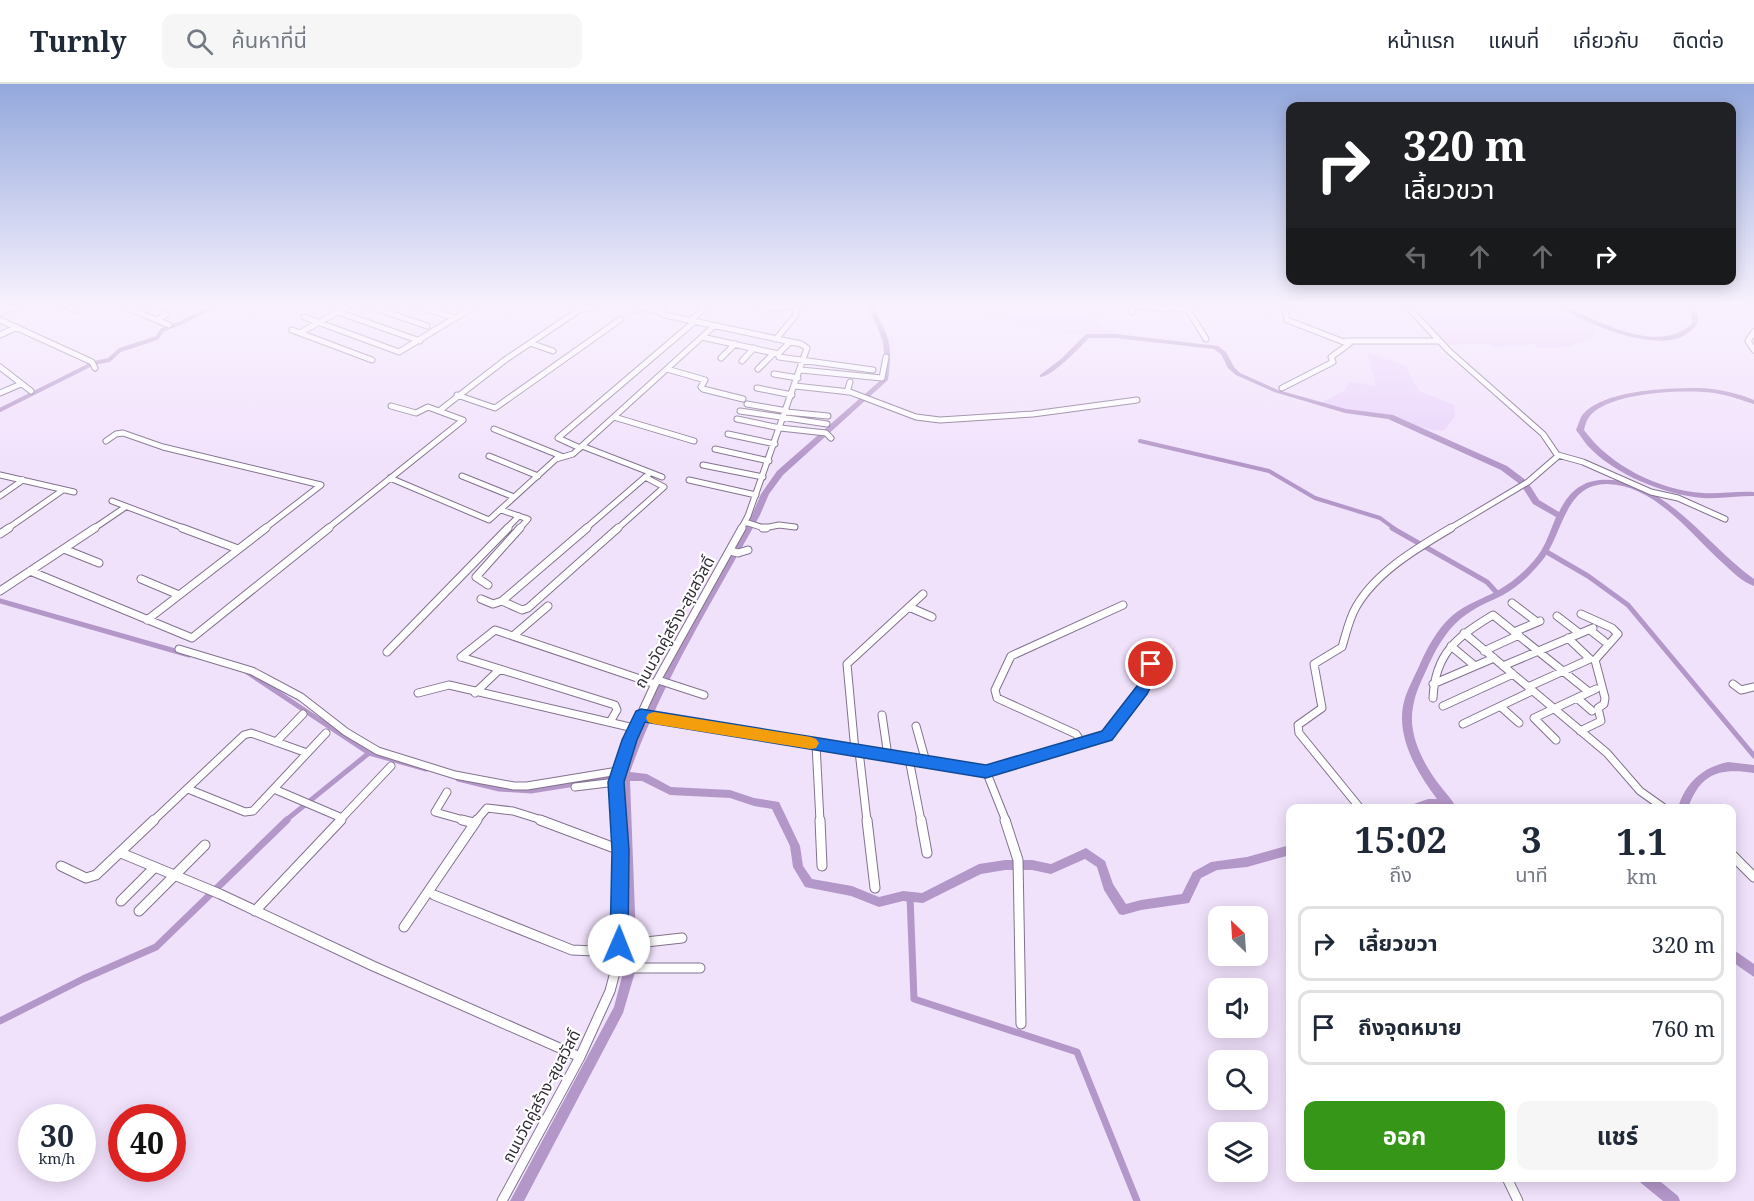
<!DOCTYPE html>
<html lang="th">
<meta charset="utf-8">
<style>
body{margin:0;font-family:"Noto Serif","Noto Sans Thai",serif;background:#f6f6f7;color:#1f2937;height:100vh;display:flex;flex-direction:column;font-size:22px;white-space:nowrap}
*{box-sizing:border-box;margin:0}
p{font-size:20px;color:#747a83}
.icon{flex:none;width:33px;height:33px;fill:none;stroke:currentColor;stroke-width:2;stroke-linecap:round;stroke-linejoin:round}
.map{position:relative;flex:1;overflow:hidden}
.sheet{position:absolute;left:1286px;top:720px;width:450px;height:378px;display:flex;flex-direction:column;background:#fff;border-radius:12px;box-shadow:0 3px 15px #0003}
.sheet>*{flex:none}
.hud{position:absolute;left:1286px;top:18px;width:450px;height:183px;border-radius:12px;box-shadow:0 3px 15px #0003;background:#202124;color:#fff;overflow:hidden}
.needle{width:39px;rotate:335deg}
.buttons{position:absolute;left:1208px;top:822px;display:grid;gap:12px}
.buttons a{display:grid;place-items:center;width:60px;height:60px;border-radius:12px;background:#fff;box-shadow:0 3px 15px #0003;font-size:30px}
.speed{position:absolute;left:18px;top:1020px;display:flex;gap:12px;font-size:30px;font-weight:700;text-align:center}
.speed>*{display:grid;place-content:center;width:78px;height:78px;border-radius:50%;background:#fff;box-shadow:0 3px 15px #0003;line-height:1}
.speed small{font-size:15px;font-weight:400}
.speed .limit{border:9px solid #d22;background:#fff;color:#111}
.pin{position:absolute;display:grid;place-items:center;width:51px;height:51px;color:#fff;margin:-26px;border:3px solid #fff;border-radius:50%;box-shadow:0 2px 6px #0007}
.me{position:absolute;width:66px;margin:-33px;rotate:1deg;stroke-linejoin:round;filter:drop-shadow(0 0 4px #0008)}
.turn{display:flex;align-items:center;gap:21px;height:126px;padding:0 18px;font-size:27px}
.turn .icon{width:78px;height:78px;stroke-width:2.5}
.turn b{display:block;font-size:42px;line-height:51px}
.lanes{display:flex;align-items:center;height:57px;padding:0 18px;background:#0003;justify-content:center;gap:30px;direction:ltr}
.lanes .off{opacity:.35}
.eta{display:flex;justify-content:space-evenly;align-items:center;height:102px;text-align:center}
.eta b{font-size:36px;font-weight:700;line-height:42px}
.button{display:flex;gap:12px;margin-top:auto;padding:12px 18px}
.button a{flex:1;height:69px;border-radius:12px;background:#369617;color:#fff;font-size:24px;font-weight:700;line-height:69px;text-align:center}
.button a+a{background:#f6f6f7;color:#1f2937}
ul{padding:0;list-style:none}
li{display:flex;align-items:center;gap:18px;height:75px;margin:0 12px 9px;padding:0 6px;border:3px solid #e0e1e3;border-radius:12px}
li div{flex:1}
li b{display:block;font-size:22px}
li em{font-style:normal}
header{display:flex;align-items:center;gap:36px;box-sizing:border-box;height:84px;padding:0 30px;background:#fff;border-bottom:2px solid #e0e1e3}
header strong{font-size:28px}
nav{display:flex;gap:33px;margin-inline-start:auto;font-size:21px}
.search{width:420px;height:54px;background:#f6f6f7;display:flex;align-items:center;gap:15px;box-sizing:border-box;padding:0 21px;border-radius:12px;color:#747a83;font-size:22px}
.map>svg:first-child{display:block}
</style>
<header>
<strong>Turnly</strong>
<div class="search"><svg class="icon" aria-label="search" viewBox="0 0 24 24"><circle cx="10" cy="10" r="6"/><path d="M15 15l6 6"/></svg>ค้นหาที่นี่</div>
<nav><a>หน้าแรก</a><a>แผนที่</a><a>เกี่ยวกับ</a><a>ติดต่อ</a></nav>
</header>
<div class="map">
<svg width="1754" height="1117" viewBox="0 0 1754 1117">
<rect width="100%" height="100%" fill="#f1e2fc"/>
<path fill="#ead4fb" d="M938 220H1115L1090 233 1120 253 1058 249 1020 243 977 223 948 226Z
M1498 220H1552L1593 241 1594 253 1567 263 1537 264 1534 260 1501 263H1492L1488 260 1445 261 1415 225Z
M1367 268 1405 282 1419 307 1454 321 1455 333 1443 347 1427 345 1382 330 1356 328 1321 319 1344 307 1350 297 1376 302Z"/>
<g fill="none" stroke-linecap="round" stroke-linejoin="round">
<path stroke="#b497c9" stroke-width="4" d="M0 326 94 279 109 276 120 266 157 254 162 246 183 238 217 220
M1140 357 1269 387 1315 414 1380 434 1395 445"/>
<path stroke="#b497c9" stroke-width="5" d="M1392 444 1487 498 1498 510
M1545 467 1588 492 1628 521 1754 672
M0 517 189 571
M247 588 369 669 426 685
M458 695 499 705 531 707 625 692
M285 737 369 669"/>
<path stroke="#b497c9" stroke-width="7" d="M910 813 914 915 1077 968 1137 1117
M0 937 83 895 156 863 287 736"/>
<path fill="#b497c9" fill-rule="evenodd" d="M868 220H874C877 232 883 241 887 252 892 266 890 281 888 296L783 391 769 410 760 431C714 515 662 597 630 688L647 690 671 703 730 706 754 714 779 718 800 762 803 782 812 795 852 802 879 813 903 807 922 809 979 780 1005 776H1032L1051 780 1086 764 1105 777 1113 800 1126 820 1141 816 1182 810 1193 788 1211 778 1247 773 1290 761V771L1247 783 1217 786 1201 794 1189 819 1141 826 1123 831 1119 830 1104 806 1097 783 1085 775 1051 790 1032 786H1005L981 790 923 819 903 817 879 823 851 812 805 803 793 783 790 762 772 725 754 722 730 714 670 711 642 697H630L637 881 623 929 524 1117H510L614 923 625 881 620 688 634 649 671 574 752 431 761 410 777 387 882 295C884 281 886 266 881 252 877 241 870 232 868 220Z
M1556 220C1567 220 1576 227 1586 232 1616 246 1665 267 1692 239L1691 226 1686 220H1692L1697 226 1698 239C1691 248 1683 254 1671 256 1640 261 1581 239 1556 220Z
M1087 250H1116L1218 262 1226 268 1234 283 1240 289 1278 306 1346 325 1393 331 1507 382 1527 397 1539 416 1559 428C1568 410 1579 398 1600 396 1661 390 1708 463 1754 495V502C1743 498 1733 489 1725 481 1691 451 1656 401 1607 400 1563 400 1563 453 1541 478 1530 491 1518 503 1503 511 1491 517 1478 522 1467 530 1449 542 1438 561 1429 580 1423 594 1415 608 1413 623 1408 648 1421 675 1435 695 1442 705 1451 714 1457 724H1410L1411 721 1428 715H1437C1418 690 1397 655 1403 622 1406 607 1414 594 1420 580 1428 562 1438 544 1453 531 1466 520 1482 515 1497 507 1513 498 1531 483 1541 467 1547 457 1551 445 1556 433L1533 420 1521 401 1501 386 1388 335 1345 329 1274 308 1236 291 1228 284 1221 270 1214 265 1116 254H1089C1079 264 1052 293 1040 293V291L1061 275 1085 251Z
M1701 304C1719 305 1737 309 1754 316V320C1741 316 1728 311 1714 309 1684 305 1608 308 1589 333 1586 337 1585 342 1584 346 1610 382 1659 406 1703 409 1720 410 1737 407 1754 408V412C1737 412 1720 415 1703 414 1665 411 1613 390 1587 361 1583 356 1580 351 1576 346 1578 342 1579 337 1581 333 1600 305 1671 304 1701 304Z
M1728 678 1754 681V689C1719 684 1701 689 1688 724H1678C1685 699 1703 683 1728 678Z
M1731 864 1754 880V893L1731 877Z
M1639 1094H1656L1678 1112 1680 1117H1663L1641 1099Z"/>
<defs>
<path id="minor-far2" d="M61 220 76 226
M118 220 169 241
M363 220 427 242
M411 220 455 234
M459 220 465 222
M665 220 659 227 665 231 801 260 807 264 748 432 741 445
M769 220 773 225 805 220
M1405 220 1449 267 1543 350 1558 372 1528 398 1449 445
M751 221 756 220
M1168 223 1188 226 1206 255
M637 226 644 223 659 228
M338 228 420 257
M1132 228 1134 222 1167 225 1168 220
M0 229 21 220
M304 233 399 268 478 220
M0 236 92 278 95 284
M157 236 166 231 162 229
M690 237 709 220
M292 246 372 276
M1754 248 1748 257 1754 266
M300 249 352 220
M0 251 17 243
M702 253 778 270 790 258
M776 255 796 231V222
M1346 257H1439
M530 259 553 267
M779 273 873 286
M721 274 735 260
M742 277 754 264
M0 283 31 307
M667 285 705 296 701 303 703 305 743 315
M758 285 774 269
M801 286 882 294 886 273
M774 290 798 294
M795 302 850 308 916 333 940 336 1033 330 1137 316
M757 304 792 311
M1282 304 1333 278 1331 273 1349 260 1287 236 1284 220
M847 308 850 298
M0 309 21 300
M457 311 495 324 621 235
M747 320 787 327
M439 327 505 276 579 226 600 220
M740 327 827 340
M786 328 828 332
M614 333 694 357
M737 335 780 344 826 349 831 354
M494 345 561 372
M728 350 775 360
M106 357 116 350 123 349 163 363 321 401 264 445
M582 362 662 393
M580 364 558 354 694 238
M715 365 769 377
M1558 371 1583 378 1651 408 1678 414 1725 435
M489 372 538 392
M703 381 763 393
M0 391 74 408
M462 392 514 413
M390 394 489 436 556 375 573 370 714 242
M689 396 756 411
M0 412 23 396
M112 417 186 445
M501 426 528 435 519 445
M745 438 764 444 779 441 795 443
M7 445 63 406
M93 445 124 424
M327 445 463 336 428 323 416 329 391 322
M506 445 519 432
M585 445 650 389
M617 445 664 403 645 393"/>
<path id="minor-far1" d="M182 444 238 465
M763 444H766
M0 450 9 444
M64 465 99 479
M730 467 738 469 748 466
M30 487 192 554 329 444
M141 495 179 511
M488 501 476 493 520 444
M0 507 95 444
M481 515 493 520 502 517 587 444
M502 517 522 526 528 524 618 444
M1512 519 1537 538
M909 523 932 533
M1557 532 1579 549
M147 536 266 444
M1590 546 1604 557
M1514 548 1540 537
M1464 549 1607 669 1640 707 1664 724
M513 552 548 522
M1451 562 1475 582
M179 565 252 587 301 613 346 648 378 667 455 691 514 702H527L618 687
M1484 567 1519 551
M387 568 508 444
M461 573 495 546 655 600
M461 573 615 621 617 626 610 638
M1503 582 1593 544
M658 596 704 611
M1433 600 1494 574
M1733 600 1741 606 1754 603
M1528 603 1590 575 1568 554
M418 609 449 601 634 644
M475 609 499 586
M1433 614C1435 569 1457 553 1493 531L1589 608
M1577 614 1592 627
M1443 622 1513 590
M1501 623 1519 639
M641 631 986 687 1006 737
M882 631 888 672
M1463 640 1532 607
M916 642 926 678
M1580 647 1601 637 1598 624 1604 620 1605 614 1595 576 1618 550 1612 544 1581 530
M1556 656 1534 634 1596 605
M276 658 303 630
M1082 659 1076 650 997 614 995 606 1011 572 1123 521
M816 660 820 737
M855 667 847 580 923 510
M859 667 867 737
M909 675 921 737
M986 687 1106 651 1142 606 1151 589V580
M575 703 616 698
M188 705 245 728 253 727 326 649
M274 705 342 734
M447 708 435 728 467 737
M1360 724 1299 649 1298 641 1322 624 1314 580 1342 563C1346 550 1349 535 1356 523 1376 488 1417 464 1451 444
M153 737 244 651 251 649 307 669
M339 737 391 682
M476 737 487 724 513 727 545 737
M618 737 616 698 629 656 655 600 742 444"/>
<path id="minor" d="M462 736 474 739
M540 736 620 766
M820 736 822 782
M867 736 875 804
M921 736 927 769
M1005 736 1018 776 1021 940
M121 769 220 810 373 882 580 973
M1731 770 1754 793
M61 782 86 794 96 791 154 736
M434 811 572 866 619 868
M121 817 154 784
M139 827 205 761
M255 827 341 736
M404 843 477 736
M619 861 682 854
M617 884H700
M1507 1094 1518 1117
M502 1117 580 973 610 907 619 873 618 736"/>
</defs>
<use href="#minor-far2" stroke="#82728e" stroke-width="7"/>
<use href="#minor-far1" stroke="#82728e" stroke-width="9"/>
<use href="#minor" stroke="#82728e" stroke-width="11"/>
<use href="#minor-far2" stroke="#fff" stroke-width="5"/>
<use href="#minor-far1" stroke="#fff" stroke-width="7"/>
<use href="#minor" stroke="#fff" stroke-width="9"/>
</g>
<linearGradient id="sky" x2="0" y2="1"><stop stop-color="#93a8dc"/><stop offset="0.59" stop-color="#f9f2fe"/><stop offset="1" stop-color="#f9f2fe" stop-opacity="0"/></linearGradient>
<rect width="1754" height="376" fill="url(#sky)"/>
<path fill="#1a73e8" stroke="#114b97" stroke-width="1.5" d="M1151 574 1158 580V589L1147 610 1112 656 986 694 645 638 637 656 624 698 629 766 628 861 625 867 619 869 613 867 610 861 612 766 608 698 622 656 636 627 641 625 986 681 1102 647 1137 602 1144 589V580Z"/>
<path fill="#f59e0b" d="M654 628 811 653 816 655 819 659 816 664 811 665 654 640 648 638 646 634 648 630Z"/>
<g text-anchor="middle" stroke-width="4.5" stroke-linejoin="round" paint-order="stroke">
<g font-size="16" fill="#322b37" stroke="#fff">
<text transform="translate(674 538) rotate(-61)" y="6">ถนนวัดคู่สร้าง-สุขสวัสดิ์</text>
<text transform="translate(541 1012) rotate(-62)" y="6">ถนนวัดคู่สร้าง-สุขสวัสดิ์</text>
</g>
</g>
</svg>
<div class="buttons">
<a><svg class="needle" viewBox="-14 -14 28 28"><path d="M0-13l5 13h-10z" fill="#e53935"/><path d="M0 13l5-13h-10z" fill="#747a83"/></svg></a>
<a><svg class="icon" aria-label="sound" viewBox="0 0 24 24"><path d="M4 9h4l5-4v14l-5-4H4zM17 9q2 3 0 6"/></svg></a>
<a><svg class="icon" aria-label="search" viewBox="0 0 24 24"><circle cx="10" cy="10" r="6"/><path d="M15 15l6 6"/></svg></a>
<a><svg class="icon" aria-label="layers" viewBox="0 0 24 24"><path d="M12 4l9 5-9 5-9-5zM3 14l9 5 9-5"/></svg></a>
</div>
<div class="speed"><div>30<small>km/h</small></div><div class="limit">40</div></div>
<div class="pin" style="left:1151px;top:580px;background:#d93025"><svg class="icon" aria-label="arrive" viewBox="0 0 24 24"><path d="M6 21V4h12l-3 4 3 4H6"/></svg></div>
<svg class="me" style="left:619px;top:861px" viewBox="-20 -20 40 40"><circle r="19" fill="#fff"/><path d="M0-13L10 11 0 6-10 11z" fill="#1a73e8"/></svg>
<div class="hud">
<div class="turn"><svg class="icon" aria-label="right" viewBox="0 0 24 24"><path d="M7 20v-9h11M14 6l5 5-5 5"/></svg><div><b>320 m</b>เลี้ยวขวา</div></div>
<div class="lanes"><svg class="icon off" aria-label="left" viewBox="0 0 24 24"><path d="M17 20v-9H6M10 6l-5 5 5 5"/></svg><svg class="icon off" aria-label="ahead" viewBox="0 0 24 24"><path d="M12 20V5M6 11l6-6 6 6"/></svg><svg class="icon off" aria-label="ahead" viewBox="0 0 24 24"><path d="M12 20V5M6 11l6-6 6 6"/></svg><svg class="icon" aria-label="right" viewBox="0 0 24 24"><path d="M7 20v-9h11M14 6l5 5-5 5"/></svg></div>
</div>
<section class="sheet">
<div class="eta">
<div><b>15:02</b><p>ถึง</p></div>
<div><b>3</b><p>นาที</p></div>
<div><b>1.1</b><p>km</p></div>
</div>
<ul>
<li><svg class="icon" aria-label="right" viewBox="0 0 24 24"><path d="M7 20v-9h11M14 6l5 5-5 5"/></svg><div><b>เลี้ยวขวา</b></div><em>320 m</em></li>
<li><svg class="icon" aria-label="arrive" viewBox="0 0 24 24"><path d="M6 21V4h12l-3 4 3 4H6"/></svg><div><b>ถึงจุดหมาย</b></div><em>760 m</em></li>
</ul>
<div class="button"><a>ออก</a><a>แชร์</a></div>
</section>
</div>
